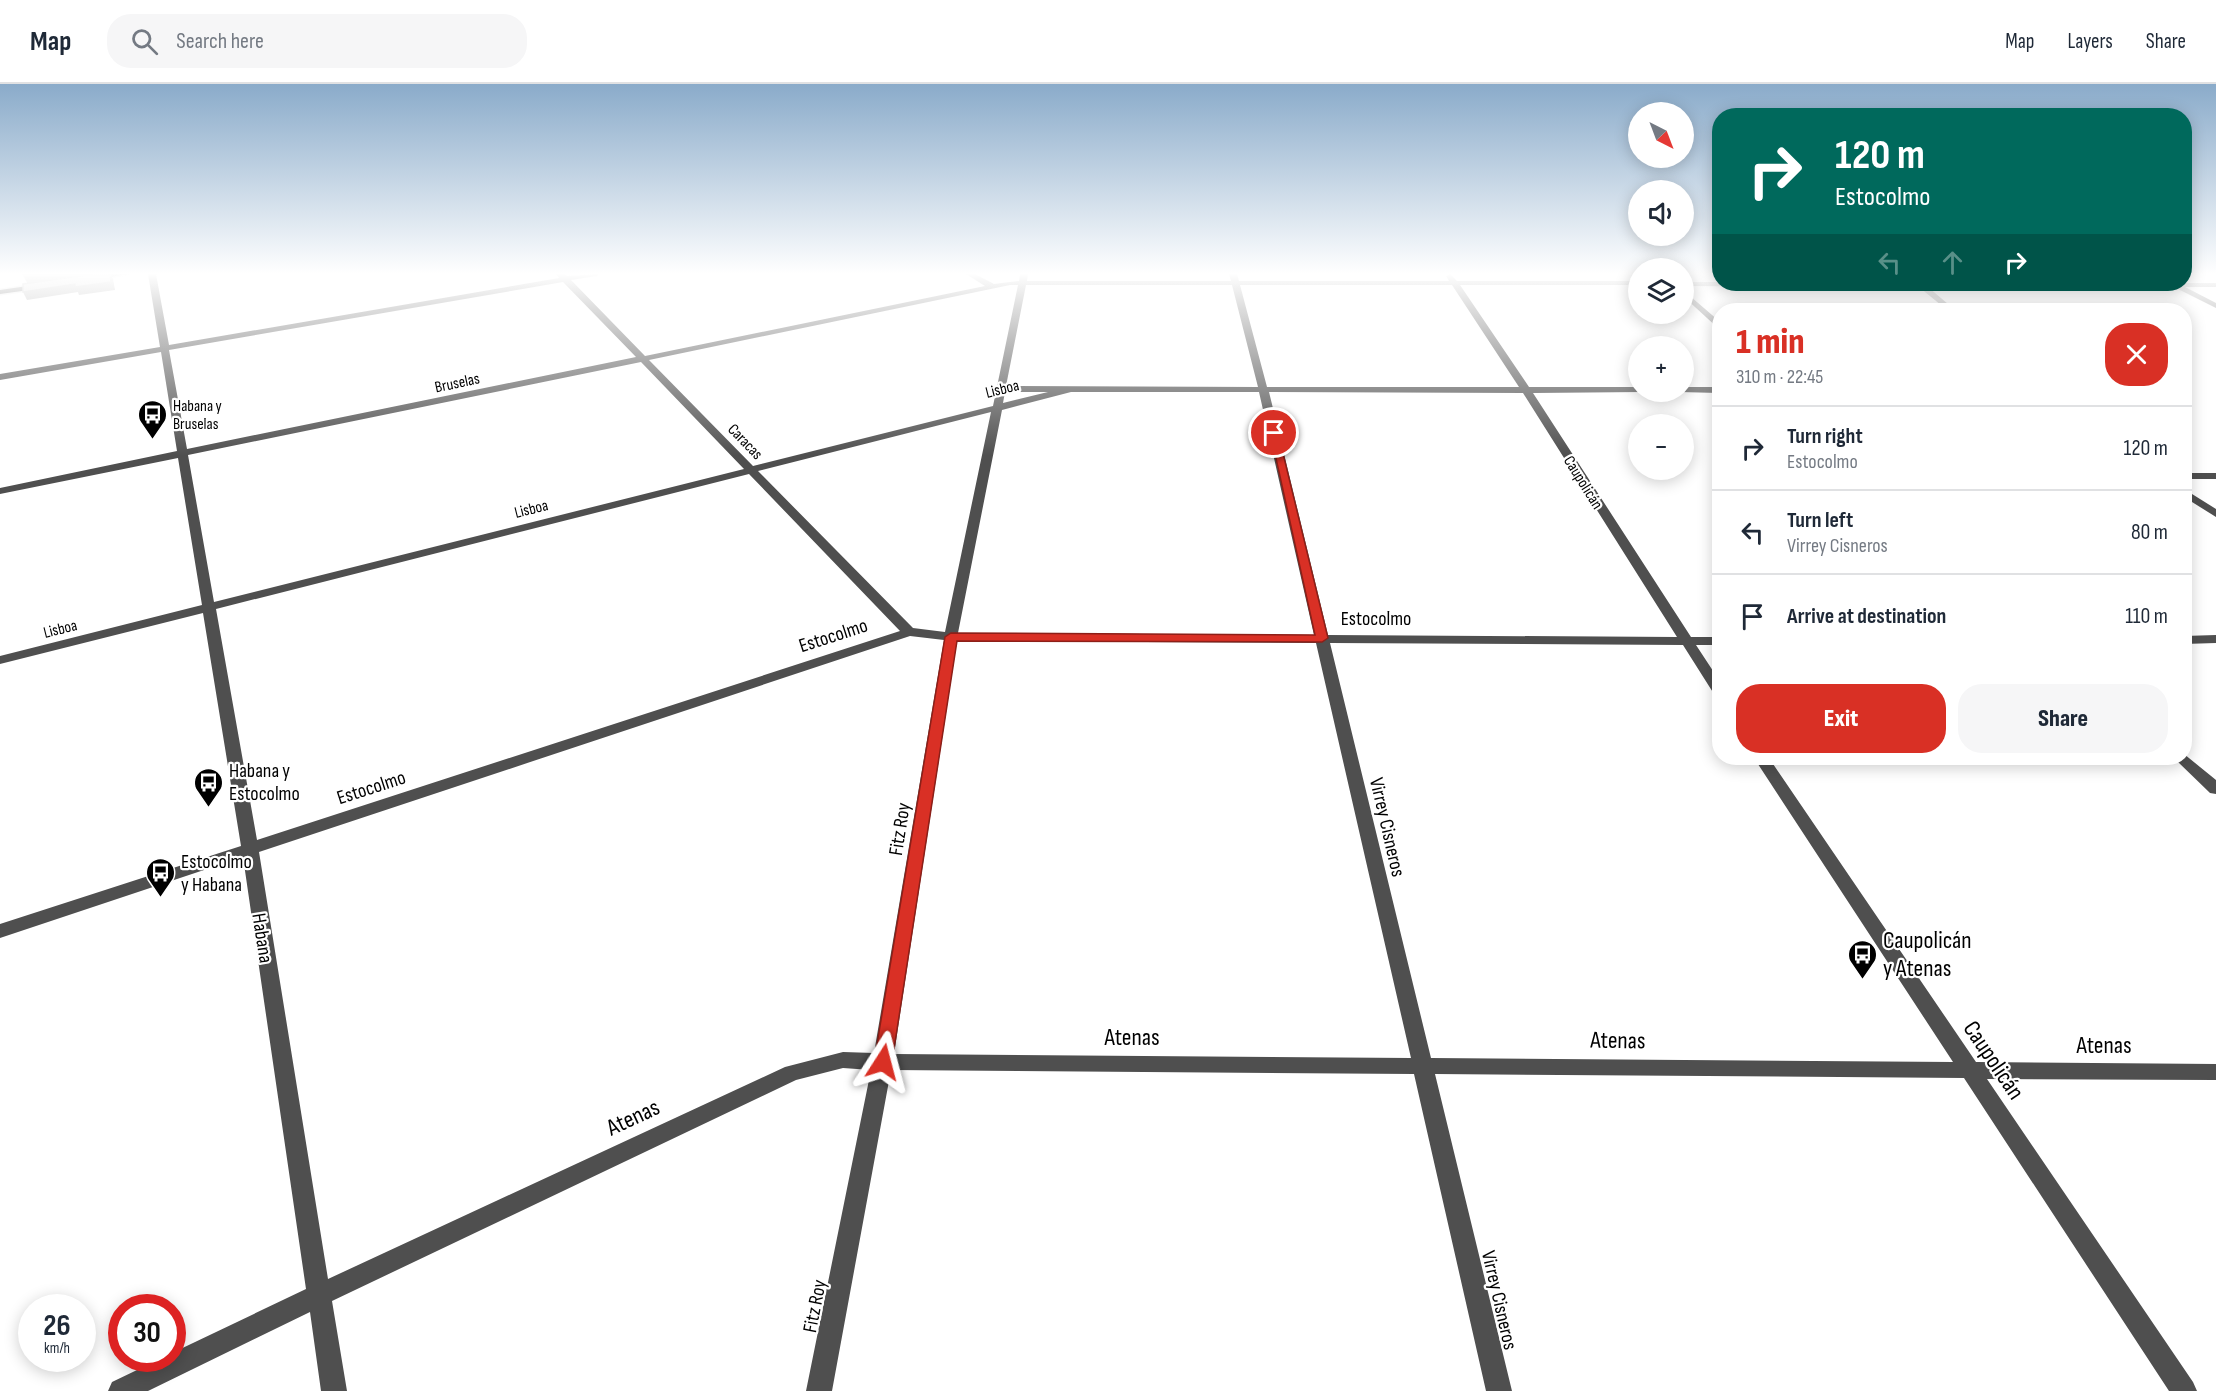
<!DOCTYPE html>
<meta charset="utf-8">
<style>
body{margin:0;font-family:"Sofia Sans Condensed",sans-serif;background:#f6f6f7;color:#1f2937;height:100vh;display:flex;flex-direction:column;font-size:22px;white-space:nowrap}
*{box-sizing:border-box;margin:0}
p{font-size:20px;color:#747a83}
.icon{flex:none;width:33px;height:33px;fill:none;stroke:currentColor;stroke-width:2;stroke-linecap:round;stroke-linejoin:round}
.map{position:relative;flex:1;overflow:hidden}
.side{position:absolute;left:1712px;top:219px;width:480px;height:462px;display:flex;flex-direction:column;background:#fff;border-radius:24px;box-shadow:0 3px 15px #0003}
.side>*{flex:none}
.guide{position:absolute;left:1712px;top:24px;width:480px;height:183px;border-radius:24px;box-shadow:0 3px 15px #0003;background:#00695c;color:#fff;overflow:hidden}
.needle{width:39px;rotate:138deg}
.fabs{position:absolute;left:1628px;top:18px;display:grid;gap:12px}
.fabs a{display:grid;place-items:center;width:66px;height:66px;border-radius:50%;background:#fff;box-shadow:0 3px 15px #0003;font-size:30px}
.speed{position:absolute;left:18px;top:1210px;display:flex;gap:12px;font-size:30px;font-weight:700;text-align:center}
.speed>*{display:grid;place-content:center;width:78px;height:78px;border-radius:50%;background:#fff;box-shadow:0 3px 15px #0003;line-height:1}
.speed small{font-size:15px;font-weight:400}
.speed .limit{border:9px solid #d22;background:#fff;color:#111}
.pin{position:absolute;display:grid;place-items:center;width:51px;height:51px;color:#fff;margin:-26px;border:3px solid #fff;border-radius:50%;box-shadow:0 2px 6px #0007}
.me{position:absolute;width:66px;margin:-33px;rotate:9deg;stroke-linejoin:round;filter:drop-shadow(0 0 4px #0008)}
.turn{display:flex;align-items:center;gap:21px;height:126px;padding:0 24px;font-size:27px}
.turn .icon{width:78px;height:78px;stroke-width:2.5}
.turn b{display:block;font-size:42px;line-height:51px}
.lanes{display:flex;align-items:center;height:57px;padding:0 24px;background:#0003;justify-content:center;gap:30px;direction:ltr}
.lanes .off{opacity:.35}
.round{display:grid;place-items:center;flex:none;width:63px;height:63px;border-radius:24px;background:#f6f6f7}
.head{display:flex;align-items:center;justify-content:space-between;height:102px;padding:0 24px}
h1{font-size:36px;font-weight:800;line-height:45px;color:#d93025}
.button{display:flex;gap:12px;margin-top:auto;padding:12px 24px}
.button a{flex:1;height:69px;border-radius:24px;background:#d93025;color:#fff;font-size:24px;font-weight:800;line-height:69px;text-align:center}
.button a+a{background:#f6f6f7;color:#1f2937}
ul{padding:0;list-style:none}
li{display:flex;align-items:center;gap:18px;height:84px;padding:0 24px;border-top:2px solid #e0e1e3}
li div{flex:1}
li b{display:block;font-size:22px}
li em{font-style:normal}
header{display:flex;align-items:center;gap:36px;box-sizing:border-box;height:84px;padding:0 30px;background:#fff;border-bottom:2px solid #e0e1e3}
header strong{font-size:28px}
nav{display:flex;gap:33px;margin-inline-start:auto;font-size:21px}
.search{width:420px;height:54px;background:#f6f6f7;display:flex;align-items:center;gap:15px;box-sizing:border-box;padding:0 21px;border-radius:24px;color:#747a83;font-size:22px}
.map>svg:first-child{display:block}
</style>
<header>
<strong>Map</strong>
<div class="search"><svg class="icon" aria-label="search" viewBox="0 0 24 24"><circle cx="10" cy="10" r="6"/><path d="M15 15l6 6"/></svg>Search here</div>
<nav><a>Map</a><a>Layers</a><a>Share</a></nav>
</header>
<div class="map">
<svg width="2216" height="1307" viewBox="0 0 2216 1307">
<rect width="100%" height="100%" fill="#fff"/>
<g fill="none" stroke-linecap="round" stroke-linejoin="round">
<defs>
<path id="major" d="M109 190H128L92 196 88 194Z
M41 200 45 202 44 204 0 210V206Z"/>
</defs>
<use href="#major" stroke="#dbdbdb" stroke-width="3"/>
<path fill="#4f4f4f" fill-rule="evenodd" d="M148 190H156L169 261 559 194 556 190H564L567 192 598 190 597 192 571 196 645 272 985 202 966 190H975L994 200 1019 197 1020 190H1028L1027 197H1231L1229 190H1237L1239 197H1449L1446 192 1450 190 1457 197H1638V201H1460L1529 303H1638V308H1642L1533 309 1691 553H1719V561H1696L1719 596V611L1714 610 1683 561 1330 559 1431 974 1953 978 1754 674H1769L1976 978 2216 980V996L1987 995 2193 1298 2197 1307H2169L1964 994 1435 990 1512 1307H1486L1414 990 891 986 832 1307H806L871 986 843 984 796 996 332 1217 347 1307H321L310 1228 148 1307H108L112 1298 160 1275H172V1269L306 1205 243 773 0 854V840L241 762 203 529 0 580V572L202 521 178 374 0 410V404L177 367 161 268 0 296V290L160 263ZM563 198 636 273 187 365 169 266ZM1010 201H1018L993 322 753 382 649 276ZM1026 201H1232L1258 303 1006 302ZM1240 201H1452L1519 303H1267ZM641 278 744 385 214 518 188 371ZM1005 308H1048L1003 319ZM1071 308H1259L1314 551 958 549 1002 326ZM1269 308 1523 309 1677 553 1328 551ZM991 328 945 548 913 544 758 387ZM749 390 900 547 257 756 216 525ZM910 552 944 556 874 969 843 968 785 983 328 1195 259 768ZM957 557 1316 559 1411 974 894 970Z
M1683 198H1719V200L2216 199V203H2185L2216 219V224L2174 203H1928L1955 226H1947L1919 203 1683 202Z
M1683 206 1719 237V245L1683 212Z
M1683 303H1719V309L1680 308H1683Z
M2184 389H2216V395H2184Z
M2184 405 2216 425V433L2184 413Z
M2216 551V559L2184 560V552Z
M2184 670 2216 696V710L2210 709 2177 677 2175 674H2184Z"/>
<use href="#major" fill="#000" fill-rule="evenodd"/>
</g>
<path fill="#868686" d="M22 190H100L28 200Z
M110 190 113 195 115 206 79 211 78 208 27 216 23 208Z"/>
<path fill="#bfbfbf" stroke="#868686" stroke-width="1.5" d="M94 190H110L111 198 75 203V200L23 208V200Z"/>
<linearGradient id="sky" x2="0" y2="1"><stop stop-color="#8aabca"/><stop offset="0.51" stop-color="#fff"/><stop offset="1" stop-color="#fff" stop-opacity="0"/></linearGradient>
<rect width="2216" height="372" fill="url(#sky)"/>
<path fill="#d93025" stroke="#8d1f18" stroke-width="1.5" d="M1270 347 1278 349 1328 554 1322 558 957 557 892 978 890 984 883 986 877 984 874 978 945 553 951 549 1315 551Z"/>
<defs>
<symbol id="bus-pin" viewBox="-11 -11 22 30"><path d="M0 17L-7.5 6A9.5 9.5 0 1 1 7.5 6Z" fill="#000" stroke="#fff"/><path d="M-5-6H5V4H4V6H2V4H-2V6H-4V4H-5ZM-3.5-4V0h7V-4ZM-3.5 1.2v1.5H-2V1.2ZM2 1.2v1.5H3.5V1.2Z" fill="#fff"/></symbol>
</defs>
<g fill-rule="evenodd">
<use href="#bus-pin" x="136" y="314" width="33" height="45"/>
<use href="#bus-pin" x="192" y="682" width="33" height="45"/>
<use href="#bus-pin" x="144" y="772" width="33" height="45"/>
<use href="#bus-pin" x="1846" y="854" width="33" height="45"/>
</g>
<g text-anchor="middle" stroke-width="4.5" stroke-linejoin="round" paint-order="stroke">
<g font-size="16" fill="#000" stroke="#fff">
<text transform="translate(457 298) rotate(-12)" y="6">Bruselas</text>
<text transform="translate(1002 304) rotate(-14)" y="6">Lisboa</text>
<text transform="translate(746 357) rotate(46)" y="6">Caracas</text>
<text transform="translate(1584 398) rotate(58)" y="6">Caupolicán</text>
<text transform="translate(531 424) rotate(-14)" y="6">Lisboa</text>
<text transform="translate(60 544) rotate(-14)" y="6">Lisboa</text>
</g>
<g font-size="16" fill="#000" stroke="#fff" text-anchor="start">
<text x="173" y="327">Habana y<tspan x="173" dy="18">Bruselas</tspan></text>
</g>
<g font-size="20" fill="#000" stroke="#fff">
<text x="1376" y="541">Estocolmo</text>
<text transform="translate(833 551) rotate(-18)" y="7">Estocolmo</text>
<text transform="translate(371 703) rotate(-18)" y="7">Estocolmo</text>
<text transform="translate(1388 743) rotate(77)" y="7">Virrey Cisneros</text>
<text transform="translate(899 745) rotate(-81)" y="7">Fitz Roy</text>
<text transform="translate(263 854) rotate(81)" y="7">Habana</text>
<text transform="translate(1500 1216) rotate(77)" y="7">Virrey Cisneros</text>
<text transform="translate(814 1222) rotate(-79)" y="7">Fitz Roy</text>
</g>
<g font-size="20" fill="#000" stroke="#fff" text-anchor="start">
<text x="229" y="693">Habana y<tspan x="229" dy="23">Estocolmo</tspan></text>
<text x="181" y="784">Estocolmo<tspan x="181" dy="23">y Habana</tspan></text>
</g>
<g font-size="24" fill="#000" stroke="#fff" text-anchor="start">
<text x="1883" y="864">Caupolicán<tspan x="1883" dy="28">y Atenas</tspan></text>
</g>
<g font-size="24" fill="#000" stroke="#fff">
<text x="1132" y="961">Atenas</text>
<text transform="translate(1618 956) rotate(1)" y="8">Atenas</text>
<text x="2104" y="969">Atenas</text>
<text transform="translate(1994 976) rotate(56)" y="8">Caupolicán</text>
<text transform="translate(633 1033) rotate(-25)" y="8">Atenas</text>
</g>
</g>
</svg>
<div class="fabs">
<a><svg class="needle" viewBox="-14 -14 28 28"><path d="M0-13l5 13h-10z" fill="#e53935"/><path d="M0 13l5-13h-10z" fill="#747a83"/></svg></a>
<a><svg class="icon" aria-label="sound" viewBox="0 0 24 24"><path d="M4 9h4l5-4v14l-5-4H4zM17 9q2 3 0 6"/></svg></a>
<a><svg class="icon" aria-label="layers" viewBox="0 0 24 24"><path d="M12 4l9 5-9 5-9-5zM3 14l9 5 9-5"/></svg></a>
<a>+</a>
<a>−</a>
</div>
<div class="speed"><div>26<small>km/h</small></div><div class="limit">30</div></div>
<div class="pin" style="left:1274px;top:349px;background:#d93025"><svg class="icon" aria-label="arrive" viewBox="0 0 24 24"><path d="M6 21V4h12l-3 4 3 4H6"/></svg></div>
<svg class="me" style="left:883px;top:978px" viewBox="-20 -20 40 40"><path d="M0-17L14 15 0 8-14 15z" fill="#d93025" stroke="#fff" stroke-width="4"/></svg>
<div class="guide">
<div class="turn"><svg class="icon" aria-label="right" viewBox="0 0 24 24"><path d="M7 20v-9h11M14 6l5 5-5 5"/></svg><div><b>120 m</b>Estocolmo</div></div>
<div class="lanes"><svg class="icon off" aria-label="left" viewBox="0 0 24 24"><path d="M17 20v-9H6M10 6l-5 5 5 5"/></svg><svg class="icon off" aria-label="ahead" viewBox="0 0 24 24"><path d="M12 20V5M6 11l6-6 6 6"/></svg><svg class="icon" aria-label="right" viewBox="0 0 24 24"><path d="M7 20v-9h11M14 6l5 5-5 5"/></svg></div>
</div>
<section class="side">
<div class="head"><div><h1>1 min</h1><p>310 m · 22:45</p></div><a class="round" style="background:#d93025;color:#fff"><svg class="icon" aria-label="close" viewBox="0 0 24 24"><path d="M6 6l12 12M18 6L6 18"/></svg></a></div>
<ul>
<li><svg class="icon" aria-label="right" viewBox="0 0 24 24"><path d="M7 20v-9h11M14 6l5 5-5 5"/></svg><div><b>Turn right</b><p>Estocolmo</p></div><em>120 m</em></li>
<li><svg class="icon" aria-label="left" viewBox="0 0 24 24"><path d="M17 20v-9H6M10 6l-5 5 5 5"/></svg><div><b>Turn left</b><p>Virrey Cisneros</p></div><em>80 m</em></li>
<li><svg class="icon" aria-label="arrive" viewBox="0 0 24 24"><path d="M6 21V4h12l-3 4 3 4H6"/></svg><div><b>Arrive at destination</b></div><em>110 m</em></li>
</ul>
<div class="button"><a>Exit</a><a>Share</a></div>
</section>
</div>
